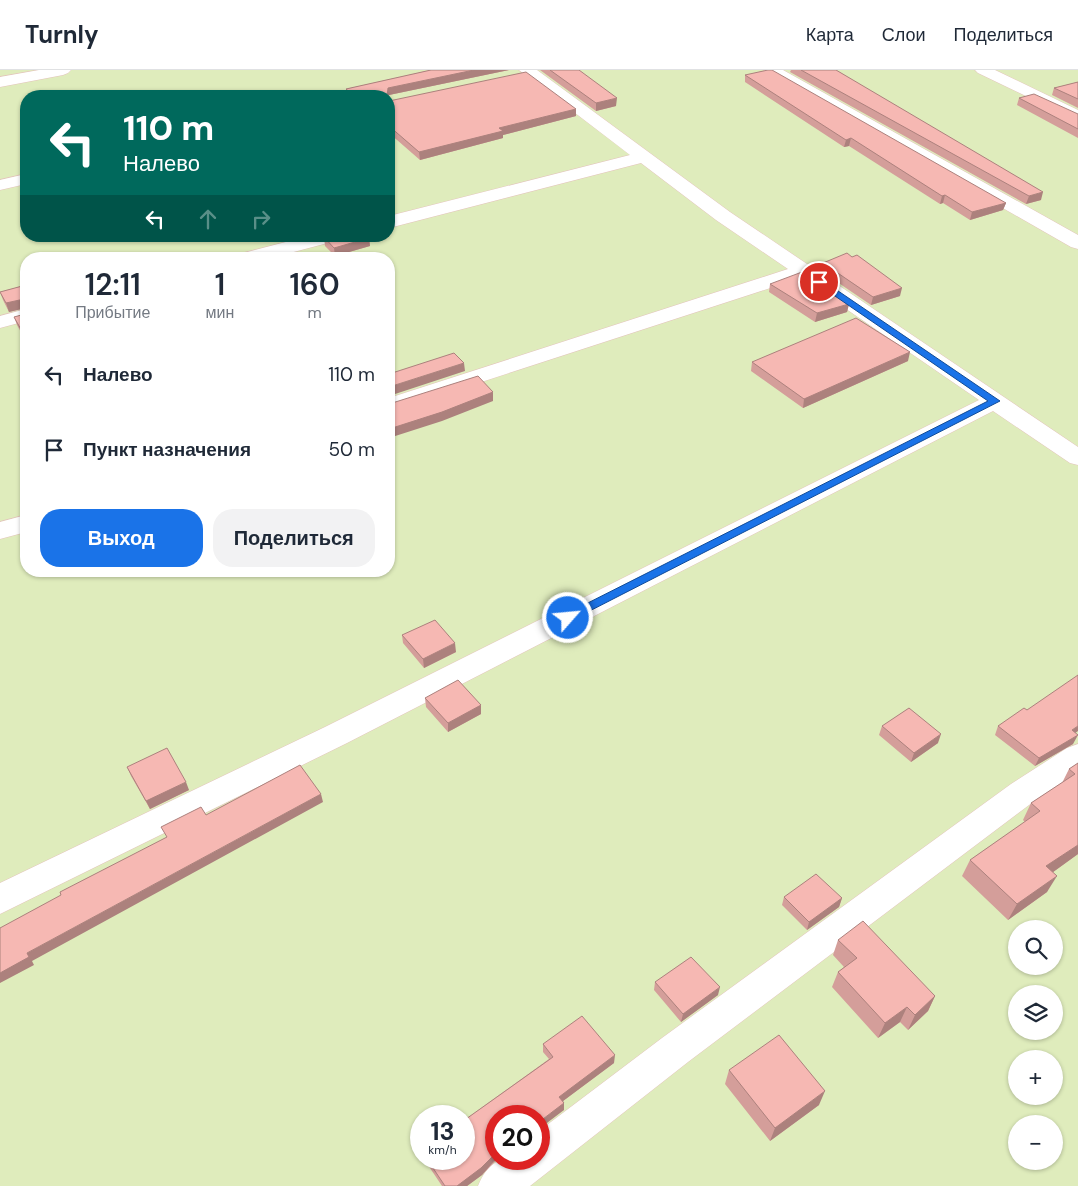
<!DOCTYPE html>
<html lang="ru">
<meta charset="utf-8">
<style>
body{margin:0;font-family:"DM Sans",sans-serif;background:#f2f2f3;color:#1f2937;height:100vh;display:flex;flex-direction:column;font-size:19px;white-space:nowrap}
*{box-sizing:border-box;margin:0}
p{font-size:16px;color:#747a83}
.icon{flex:none;width:28px;height:28px;fill:none;stroke:currentColor;stroke-width:2;stroke-linecap:round;stroke-linejoin:round}
.map{position:relative;flex:1;overflow:hidden}
.details{position:absolute;left:20px;top:182px;width:375px;height:325px;display:flex;flex-direction:column;background:#fff;border-radius:20px;box-shadow:0 1px 4px #0004}
.details>*{flex:none}
.banner{position:absolute;left:20px;top:20px;width:375px;height:152px;border-radius:20px;box-shadow:0 1px 4px #0004;background:#00695c;color:#fff;overflow:hidden}
.tools{position:absolute;left:1008px;top:850px;display:grid;gap:10px}
.tools a{display:grid;place-items:center;width:55px;height:55px;border-radius:50%;background:#fff;box-shadow:0 1px 4px #0004;font-size:25px}
.speed{position:absolute;left:410px;top:1035px;display:flex;gap:10px;font-size:25px;font-weight:700;text-align:center}
.speed>*{display:grid;place-content:center;width:65px;height:65px;border-radius:50%;background:#fff;box-shadow:0 1px 4px #0004;line-height:1}
.speed small{font-size:12px;font-weight:400}
.speed .limit{border:8px solid #d22;background:#fff;color:#111}
.pin{position:absolute;display:grid;place-items:center;width:42px;height:42px;color:#fff;margin:-21px;border:2px solid #fff;border-radius:50%;box-shadow:0 1px 5px #0007}
.me{position:absolute;width:55px;margin:-28px;rotate:63deg;stroke-linejoin:round;filter:drop-shadow(0 0 4px #0008)}
.turn{display:flex;align-items:center;gap:18px;height:105px;padding:0 20px;font-size:22px}
.turn .icon{width:65px;height:65px;stroke-width:2.5}
.turn b{display:block;font-size:35px;line-height:42px}
.lanes{display:flex;align-items:center;height:48px;padding:0 20px;background:#0003;justify-content:center;gap:25px;direction:ltr}
.lanes .off{opacity:.35}
.eta{display:flex;justify-content:space-evenly;align-items:center;height:85px;text-align:center}
.eta b{font-size:30px;font-weight:600;line-height:35px}
.cta{display:flex;gap:10px;margin-top:auto;padding:10px 20px}
.cta a{flex:1;height:58px;border-radius:20px;background:#1a73e8;color:#fff;font-size:20px;font-weight:600;line-height:58px;text-align:center}
.cta a+a{background:#f2f2f3;color:#1f2937}
ul{padding:0;list-style:none}
li{display:flex;align-items:center;gap:15px;height:75px;padding:0 20px}
li div{flex:1}
li b{display:block;font-size:19px}
li em{font-style:normal}
header{display:flex;align-items:center;gap:30px;box-sizing:border-box;height:70px;padding:0 25px;background:#fff;border-bottom:1px solid #e0e1e3}
header strong{font-size:24px}
nav{display:flex;gap:28px;margin-inline-start:auto;font-size:18px}
.map>svg:first-child{display:block}
</style>
<header>
<strong>Turnly</strong>
<nav><a>Карта</a><a>Слои</a><a>Поделиться</a></nav>
</header>
<div class="map">
<svg width="1078" height="1116" viewBox="0 0 1078 1116">
<rect width="100%" height="100%" fill="#fee7de"/>
<path fill="#dfecbc" fill-rule="evenodd" d="M0 0H1078V1116H0ZM26 26H389V166H26ZM26 189H389V501H26ZM1016 859H1054V896H1016ZM1016 924H1054V961H1016ZM1016 989H1054V1026H1016ZM421 1046H464V1089H421ZM496 1046H539V1089H496ZM1016 1054H1054V1091H1016Z"/>
<g fill="none" stroke-linecap="round" stroke-linejoin="round">
<defs>
<path id="minor" d="M39 0H71L68 3 63 5 0 17V7Z
M519 0H537L730 142 1078 377V395L1070 393 993 341 347 673 0 844V813L325 657 979 330 801 208 389 342V328L788 199 716 150 641 93 389 158V146L630 85Z
M764 0H783L1078 165V179L1071 177 767 3Z
M975 0H995L1078 40V51L978 3Z
M26 104V114L0 120V110Z
M309 166H341L339 170 267 189H233L236 185Z
M26 239V251L0 258V246Z
M26 445V462L0 469V452Z
M1078 674V702L1033 732 688 992 530 1116H478C492 1083 508 1089 539 1089V1061L662 968 1011 714 1067 678Z"/>
</defs>
<use href="#minor" stroke="#e4c2bc" stroke-width="1"/>
<use href="#minor" fill="#fff" fill-rule="evenodd"/>
</g>
<path fill="#d49e9a" d="M431 0H509L389 25 388 26H347L346 19Z
M540 0H579L616 36 596 41Z
M791 0H836L1041 130 1026 134 790 2Z
M745 5 1006 133 1003 140 970 150 943 133 940 134 849 76 844 77 745 12Z
M1078 12V38L1052 25 1054 18Z
M1019 28 1078 44V68L1017 35Z
M389 31 576 39V46L503 65V68L420 90 389 63Z
M324 167 369 168 370 176 335 186 325 176Z
M823 193 900 226 871 235 821 201Z
M770 214 849 234 847 242 815 252 769 222Z
M26 215V271L17 255 14 247 25 244 24 238 9 242 3 230 0 222Z
M908 291 803 338 751 301 752 292Z
M402 565 456 582 424 598 403 573Z
M425 628 481 635V644L448 662 426 637Z
M1027 640 1075 663 1073 674 1035 696 995 665 998 656Z
M882 656 938 673 911 692 879 665Z
M1078 693V784L1053 802 1047 822 1008 850 962 806 970 790 1025 752 1023 750 1031 733 1062 713 1069 699Z
M127 697 189 720 150 739 131 706Z
M784 827 842 828 839 837 807 860 782 835Z
M838 870 935 926 928 941 908 960 900 952 878 968 832 917 838 902 844 897 833 885Z
M655 912 718 925 681 952 654 920Z
M543 974 614 993 563 1031 564 1033V1040L539 1046 482 1105 467 1116H442L424 1089H464L466 1049 549 989 543 982Z
M729 1000 819 1035 770 1071 725 1014Z
M421 1074V1085L420 1083 418 1076Z"/>
<path fill="#ac817d" d="M474 0H509L389 25 388 26H387L388 18Z
M617 28 616 36 596 41V33Z
M576 39V46L503 65V68L420 90 419 82 499 58Z
M851 68 849 76 844 77 846 70Z
M1043 122 1041 130 1026 134 1029 126Z
M945 125 943 133 940 134 942 126Z
M1006 133 1003 140 970 150 972 142Z
M369 168 370 176 335 186 334 178Z
M902 218 900 226 871 235 873 227Z
M24 229 26 238 9 242 6 233Z
M849 234 847 242 815 252 817 243Z
M26 262V271L23 263Z
M910 282 908 291 803 338 804 329Z
M464 293 465 301 389 326V317Z
M493 322V331L442 351 389 368V359Z
M455 573 456 582 424 598 423 589Z
M481 635V644L448 662V653Z
M1078 656V661L1067 669 1072 660Z
M941 664 938 673 911 692 914 683Z
M1078 665 1073 674 1035 696 1039 688Z
M186 712 189 720 150 739 146 731Z
M321 724 323 732 32 891 34 895 0 913V903L27 883Z
M1078 775V784L1038 813 1046 796Z
M1057 806 1047 822 1008 850 1017 834Z
M842 828 839 837 807 860 809 852Z
M720 917 718 925 681 952 683 944Z
M935 926 928 941 908 960 915 945Z
M907 937 900 952 878 968 885 953Z
M615 985 614 993 559 1034V1027Z
M825 1021 819 1035 770 1071 775 1058Z
M564 1033V1040L539 1059V1052Z
M496 1084V1089H502L494 1091 482 1105 467 1116H457L494 1085Z"/>
<path fill="#f6b8b3" stroke="#ac817d" d="M431 0H474L388 18 387 26H354L346 19Z
M550 0H579L617 28 596 33Z
M768 0H772L1006 133 972 142 945 125 942 126 851 68 846 70 745 5Z
M801 0H836L1043 122 1029 126Z
M526 2 576 39 499 58 503 61 419 82 389 56V31Z
M1078 12V29L1054 18Z
M1034 24 1078 44V59L1019 28Z
M329 166H367L369 168 334 178 324 167Z
M847 183 852 187 857 185 902 218 873 227 823 193Z
M802 202 849 234 817 243 770 214Z
M26 215V262L23 263 14 247 25 244 24 229 6 233 0 222Z
M856 248 910 282 804 329 752 292Z
M454 283 464 293 389 317V304Z
M478 306 493 322 442 342 389 359V334Z
M435 550 455 573 423 589 402 565Z
M1078 605V656L1072 660 1078 665 1039 688 998 656 1024 638 1027 640Z
M458 610 481 635 448 653 425 628Z
M909 638 941 664 914 683 882 656Z
M167 678 186 712 146 731 127 697Z
M1078 693V775L1046 796 1057 806 1017 834 970 790 1040 741 1031 733 1075 704 1069 699Z
M300 695 321 724 27 883 29 887 0 903V858L61 825 60 822 167 767 161 757 201 737 206 745Z
M816 804 842 828 809 852 784 827Z
M863 851 935 926 915 945 907 937 885 953 838 902 857 888 838 870Z
M691 887 720 917 683 944 655 912Z
M582 946 615 985 559 1027 564 1033 539 1052V1046H496V1084L494 1085 481 1098 457 1116H445L427 1089H464V1046L466 1049 553 987 543 974Z
M779 965 825 1021 775 1058 729 1000Z
M421 1074V1080L418 1076Z"/>
<path fill="#1a73e8" stroke="#114b97" d="M816 210H822L1000 331 572 550H564L562 548 564 545 988 331 816 213Z"/>
</svg>
<div class="tools">
<a><svg class="icon" aria-label="search" viewBox="0 0 24 24"><circle cx="10" cy="10" r="6"/><path d="M15 15l6 6"/></svg></a>
<a><svg class="icon" aria-label="layers" viewBox="0 0 24 24"><path d="M12 4l9 5-9 5-9-5zM3 14l9 5 9-5"/></svg></a>
<a>+</a>
<a>−</a>
</div>
<div class="speed"><div>13<small>km/h</small></div><div class="limit">20</div></div>
<div class="pin" style="left:819px;top:212px;background:#d93025"><svg class="icon" aria-label="arrive" viewBox="0 0 24 24"><path d="M6 21V4h12l-3 4 3 4H6"/></svg></div>
<svg class="me" style="left:568px;top:548px" viewBox="-20 -20 40 40"><circle r="17" fill="#1a73e8" stroke="#fff" stroke-width="3"/><path d="M0-11L8 9 0 5-8 9z" fill="#fff"/></svg>
<div class="banner">
<div class="turn"><svg class="icon" aria-label="left" viewBox="0 0 24 24"><path d="M17 20v-9H6M10 6l-5 5 5 5"/></svg><div><b>110 m</b>Налево</div></div>
<div class="lanes"><svg class="icon" aria-label="left" viewBox="0 0 24 24"><path d="M17 20v-9H6M10 6l-5 5 5 5"/></svg><svg class="icon off" aria-label="ahead" viewBox="0 0 24 24"><path d="M12 20V5M6 11l6-6 6 6"/></svg><svg class="icon off" aria-label="right" viewBox="0 0 24 24"><path d="M7 20v-9h11M14 6l5 5-5 5"/></svg></div>
</div>
<section class="details">
<div class="eta">
<div><b>12:11</b><p>Прибытие</p></div>
<div><b>1</b><p>мин</p></div>
<div><b>160</b><p>m</p></div>
</div>
<ul>
<li><svg class="icon" aria-label="left" viewBox="0 0 24 24"><path d="M17 20v-9H6M10 6l-5 5 5 5"/></svg><div><b>Налево</b></div><em>110 m</em></li>
<li><svg class="icon" aria-label="arrive" viewBox="0 0 24 24"><path d="M6 21V4h12l-3 4 3 4H6"/></svg><div><b>Пункт назначения</b></div><em>50 m</em></li>
</ul>
<div class="cta"><a>Выход</a><a>Поделиться</a></div>
</section>
</div>
